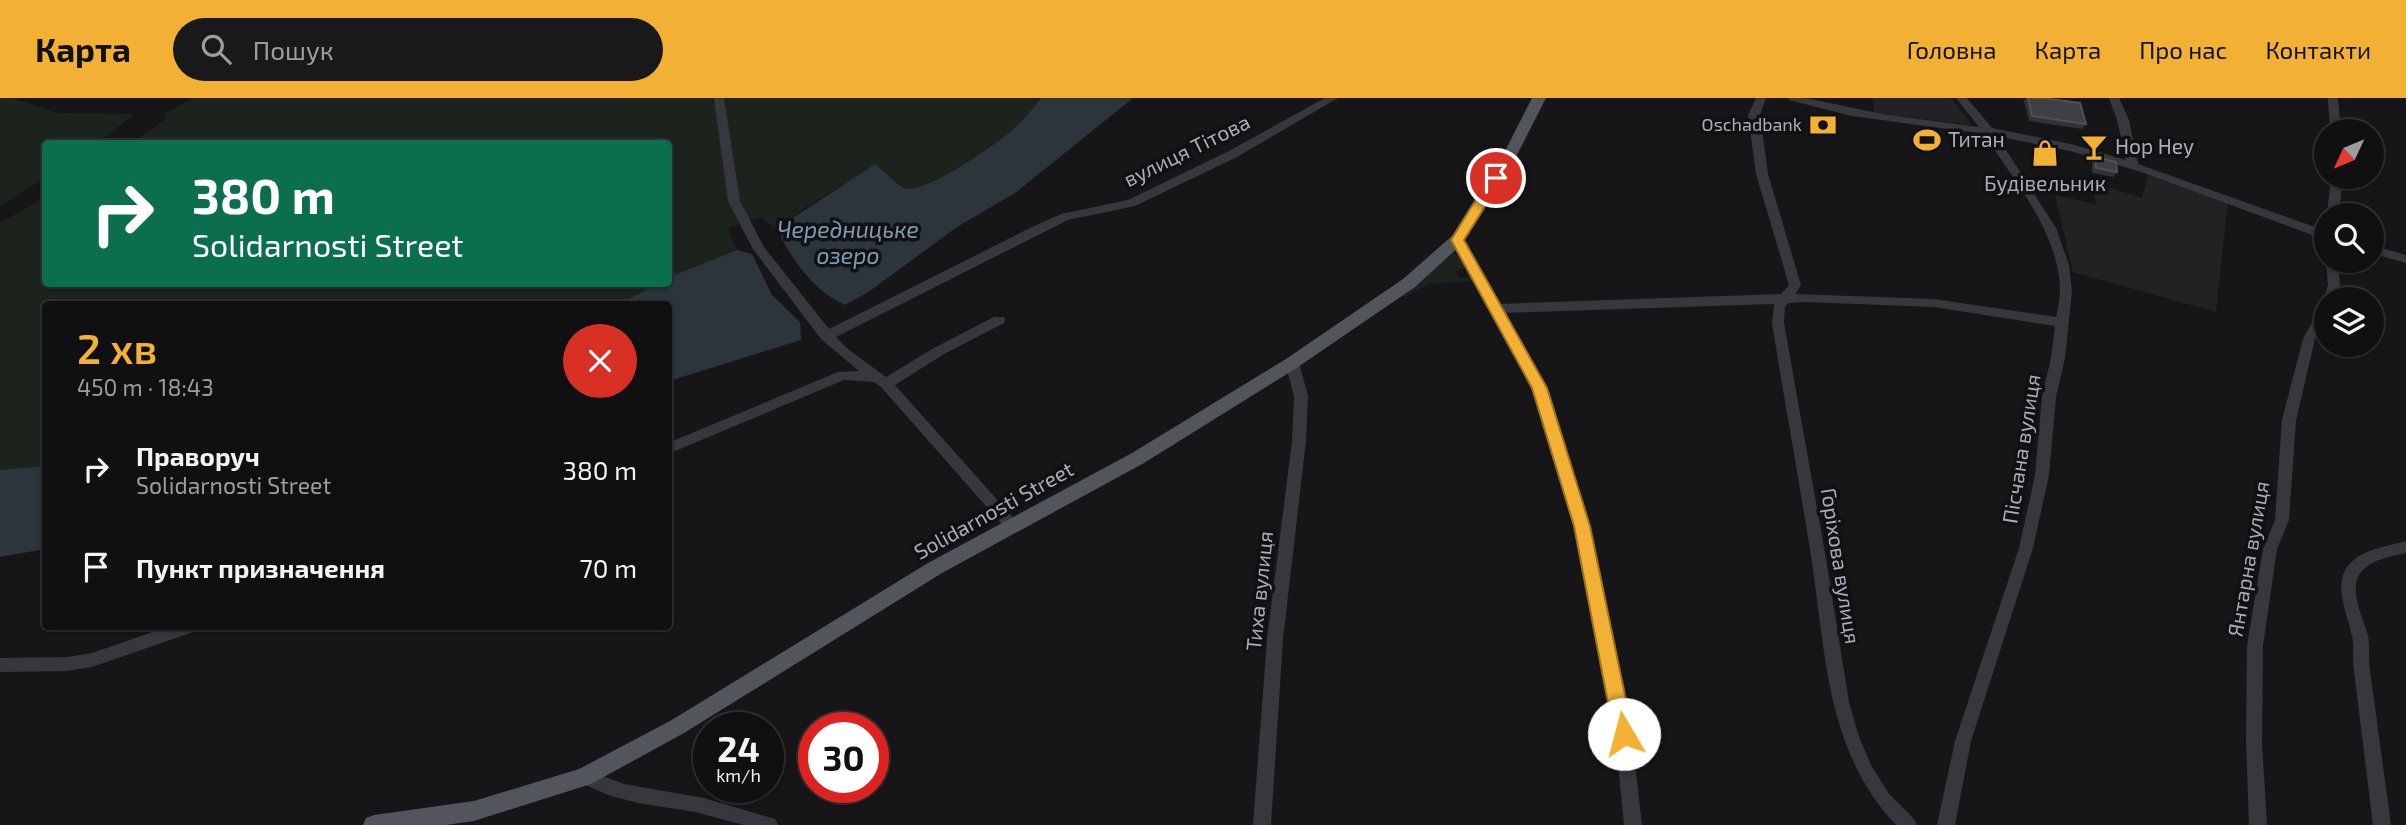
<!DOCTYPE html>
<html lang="uk">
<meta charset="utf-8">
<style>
body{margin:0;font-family:"Exo 2",sans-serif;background:#19191b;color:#f1f3f6;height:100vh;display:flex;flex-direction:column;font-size:26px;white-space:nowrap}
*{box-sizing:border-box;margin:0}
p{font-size:23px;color:#9c9d9f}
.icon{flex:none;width:38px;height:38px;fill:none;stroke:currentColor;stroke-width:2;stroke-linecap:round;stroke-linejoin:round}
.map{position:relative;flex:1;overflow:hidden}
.side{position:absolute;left:42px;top:203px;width:630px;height:329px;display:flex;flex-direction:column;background:#101012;border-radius:7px;box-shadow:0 2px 5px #0004,0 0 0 2px #303032}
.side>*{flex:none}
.guide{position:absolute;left:42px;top:42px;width:630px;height:147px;border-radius:7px;box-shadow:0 2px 5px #0004,0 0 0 2px #303032;background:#0b6e4f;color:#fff;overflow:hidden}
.needle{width:46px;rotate:226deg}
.tools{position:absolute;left:2314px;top:21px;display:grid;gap:14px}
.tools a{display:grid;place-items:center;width:70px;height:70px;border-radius:50%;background:#101012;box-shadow:0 2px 5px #0004,0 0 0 2px #303032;font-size:35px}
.speed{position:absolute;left:693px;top:614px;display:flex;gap:14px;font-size:35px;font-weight:700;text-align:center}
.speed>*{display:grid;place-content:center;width:91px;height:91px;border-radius:50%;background:#101012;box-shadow:0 2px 5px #0004,0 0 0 2px #303032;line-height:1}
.speed small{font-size:18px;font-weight:400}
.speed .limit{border:10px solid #d22;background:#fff;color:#111}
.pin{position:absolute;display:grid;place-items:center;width:60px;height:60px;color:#fff;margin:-30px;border:4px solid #fff;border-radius:50%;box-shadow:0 2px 7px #0007}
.me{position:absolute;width:77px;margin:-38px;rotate:352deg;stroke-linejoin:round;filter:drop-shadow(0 0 5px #0008)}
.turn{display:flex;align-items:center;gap:24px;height:147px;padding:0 35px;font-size:32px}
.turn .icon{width:91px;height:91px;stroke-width:2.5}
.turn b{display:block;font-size:49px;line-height:60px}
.round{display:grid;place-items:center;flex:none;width:74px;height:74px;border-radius:37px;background:#19191b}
.overview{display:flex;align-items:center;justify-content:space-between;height:119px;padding:0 35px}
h1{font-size:42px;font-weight:600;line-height:52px;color:#f2b134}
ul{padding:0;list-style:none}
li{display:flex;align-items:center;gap:21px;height:98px;padding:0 35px}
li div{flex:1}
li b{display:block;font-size:26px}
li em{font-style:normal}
header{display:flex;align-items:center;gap:42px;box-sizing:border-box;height:98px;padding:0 35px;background:#f2b134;color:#111}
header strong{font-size:33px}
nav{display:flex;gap:38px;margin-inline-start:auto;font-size:24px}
.search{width:490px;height:63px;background:#19191b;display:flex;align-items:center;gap:18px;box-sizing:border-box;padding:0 24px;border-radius:38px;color:#9c9d9f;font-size:26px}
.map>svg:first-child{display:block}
</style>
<header>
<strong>Карта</strong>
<div class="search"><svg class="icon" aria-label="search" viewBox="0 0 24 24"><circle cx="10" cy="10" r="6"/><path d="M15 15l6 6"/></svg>Пошук</div>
<nav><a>Головна</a><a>Карта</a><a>Про нас</a><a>Контакти</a></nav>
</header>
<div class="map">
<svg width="2406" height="727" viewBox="0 0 2406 727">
<rect width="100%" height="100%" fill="#161618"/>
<path fill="#222225" d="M1872 0H1951L1972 27 1875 15Z
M2148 77 2228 105 2216 214 2073 174 2055 97 2096 106 2091 84 2142 100Z"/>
<path fill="#1c231d" d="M0 0H12L57 15 135 16 97 45 46 46 45 79 0 108Z
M194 0H1041C1034 8 1028 17 1020 25 1005 41 924 98 904 90 898 88 882 71 875 66 844 90 802 104 779 135L762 119 728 130 737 152 669 180 668 46H130L166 21 164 16Z
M45 100 46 186H658L619 206H46L45 368 0 372V125Z
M1453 154 1466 165 1464 170 1456 173 1458 180 1473 179 1476 183 1430 186 1404 199 1402 196Z"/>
<path fill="#2c353c" d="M1041 0H1133L1015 95 957 129 867 195 845 207C815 194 793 163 779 135L787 124 875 66C882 71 898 88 904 90 924 98 1005 41 1020 25 1028 17 1034 8 1041 0Z
M737 152 752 156 772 197 800 224 801 242 669 283 668 206H619L658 186H668L672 178Z
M45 368V451L0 459V372Z"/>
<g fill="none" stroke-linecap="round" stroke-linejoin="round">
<path fill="#37383d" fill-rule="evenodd" d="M714 0H724L740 103 764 149 829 231 1034 128 1061 116 1128 102 1229 53 1325 0H1338L1237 59 1135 108 1068 122 836 239 848 251 886 279 934 250 994 219H1004L1005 222 1004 225 944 256 895 287 1017 424 1019 428 1017 432H1007L881 289 874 284 844 282 668 356V345L838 274 859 273 821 241 753 151 728 103Z
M1756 0H1766L1760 17 1768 76 1801 187 1795 196 1934 201 2056 219C2058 211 2060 201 2060 192 2059 134 2014 83 1984 36L1852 18 1789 2 1788 0H1806L1882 16 1979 29 1956 0H1967L1992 30 2071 46 2126 62 2117 22 2109 0H2119L2129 22 2138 66 2326 133V142L2141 74 2070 53 1997 38 2056 130 2069 167 2072 193 2065 260 2056 299 2049 377 2033 450 1971 643 1955 727H1937L1955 643 2019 450 2035 377 2042 299 2051 260 2055 228 1934 209 1805 204 1788 205 1785 209 1784 225 1826 461 1849 604 1859 639 1871 667 1889 696 1914 721 1917 727H1896C1824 651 1826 550 1810 452 1798 376 1784 301 1772 225L1774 206 1504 215 1547 290 1589 428 1629 614 1642 727H1624L1613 614 1575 428 1533 290 1451 142 1453 139H1461L1499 206 1781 196 1789 187 1756 76 1748 17Z
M2328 0H2338L2341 33H2330Z
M2331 79H2343L2339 117H2327Z
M2371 147 2406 157V165L2371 155Z
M2326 163H2338L2340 187 2336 201H2326V204L2324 201 2328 187Z
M2326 205V222L2315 241 2296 322 2289 422 2277 451 2263 548 2262 644 2267 727H2249L2246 644 2247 548 2263 451 2275 422 2282 322 2303 241 2322 206Z
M1292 260 1299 265 1308 298 1306 343 1283 541 1271 727H1253L1267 541 1292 343 1294 298 1285 265Z
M2406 443V455C2394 458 2380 460 2369 467 2343 484 2362 514 2368 538 2370 547 2369 556 2369 565L2391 727H2373L2353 565C2353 556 2354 547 2352 538 2346 510 2328 478 2359 458 2373 450 2391 447 2406 443Z
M170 528H198L196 533 92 569 67 573 0 574V560L67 559 92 555Z
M584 671 624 686 704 700 775 721 778 727H744L695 714 638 705 611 698 578 684 576 679 578 674Z"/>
<path fill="#53555c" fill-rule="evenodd" d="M1532 0H1546L1516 59 1462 146 1415 189 1298 269 1144 365 942 475 684 635 591 686 474 723 446 727H363L366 720 374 717 474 703 579 671 670 623 928 465 1132 355 1286 261 1403 181 1452 138 1502 59Z"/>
</g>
<path fill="#323236" d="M2026 0H2042L2086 26 2082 31 2029 23 2024 3Z
M2095 59 2117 74 2113 79 2092 75V64Z"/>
<path fill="#3f3f44" stroke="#4f5156" stroke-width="2" d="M2028 0H2042L2080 5 2086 26 2032 18Z
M2095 59 2116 64 2117 74 2096 70Z"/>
<path fill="#f2b134" stroke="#9d7322" stroke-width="2" d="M1496 76 1503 80 1464 142 1547 290 1590 428 1633 636 1630 642 1624 645 1617 642 1614 636 1574 428 1532 290 1451 142 1491 77Z"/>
<defs>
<symbol id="bank-bare" viewBox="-9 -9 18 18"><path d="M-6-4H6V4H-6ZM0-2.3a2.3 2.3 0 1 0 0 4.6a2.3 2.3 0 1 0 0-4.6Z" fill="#f2b134" stroke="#111113" stroke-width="2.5" paint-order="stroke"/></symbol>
<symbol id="stadium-bare" viewBox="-9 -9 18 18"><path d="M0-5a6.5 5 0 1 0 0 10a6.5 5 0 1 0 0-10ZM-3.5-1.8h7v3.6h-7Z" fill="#f2b134" stroke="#111113" stroke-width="2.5" paint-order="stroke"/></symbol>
<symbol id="bar-bare" viewBox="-9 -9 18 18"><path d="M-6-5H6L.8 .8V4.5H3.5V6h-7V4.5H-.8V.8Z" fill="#f2b134" stroke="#111113" stroke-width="2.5" paint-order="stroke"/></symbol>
<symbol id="shop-bare" viewBox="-9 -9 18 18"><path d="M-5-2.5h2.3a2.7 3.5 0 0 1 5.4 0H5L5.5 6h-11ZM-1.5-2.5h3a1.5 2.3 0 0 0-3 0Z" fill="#f2b134" stroke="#111113" stroke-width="2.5" paint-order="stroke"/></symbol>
</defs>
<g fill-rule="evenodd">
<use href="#bank-bare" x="1804" y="8" width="38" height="38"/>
<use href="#stadium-bare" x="1908" y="23" width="38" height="38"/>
<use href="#bar-bare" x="2075" y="30" width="38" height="38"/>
<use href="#shop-bare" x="2026" y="36" width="38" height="38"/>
</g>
<g text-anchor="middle" stroke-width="7" stroke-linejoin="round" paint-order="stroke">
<g font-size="18" fill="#a8adb8" stroke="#111113" text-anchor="end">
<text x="1802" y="33">Oschadbank</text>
</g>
<g font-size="21" fill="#a8adb8" stroke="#111113" text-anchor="start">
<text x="1948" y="49">Титан</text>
<text x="2115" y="56">Hop Hey</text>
<text x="2045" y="93" text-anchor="middle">Будівельник</text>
</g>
<g font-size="21" fill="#a8adb8" stroke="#111113">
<text transform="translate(1187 53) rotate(-26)" y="7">вулиця Тітова</text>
<text transform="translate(2022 351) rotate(-81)" y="7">Пісчана вулиця</text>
<text transform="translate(994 413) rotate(-29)" y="7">Solidarnosti Street</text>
<text transform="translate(2249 461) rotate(-80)" y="7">Янтарна вулиця</text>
<text transform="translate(1840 468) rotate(81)" y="7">Горіхова вулиця</text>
<text transform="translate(1260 493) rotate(-84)" y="7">Тиха вулиця</text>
</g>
<g font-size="23" font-style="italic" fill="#7f9bb3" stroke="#111113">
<text x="848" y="140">Чередницьке<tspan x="848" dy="26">озеро</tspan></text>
</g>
</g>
</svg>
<div class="tools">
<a><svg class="needle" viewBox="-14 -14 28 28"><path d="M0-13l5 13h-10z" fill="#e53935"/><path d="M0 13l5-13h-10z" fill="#9c9d9f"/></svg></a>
<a><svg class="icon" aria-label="search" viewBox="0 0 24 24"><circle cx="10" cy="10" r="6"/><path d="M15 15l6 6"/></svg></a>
<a><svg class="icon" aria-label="layers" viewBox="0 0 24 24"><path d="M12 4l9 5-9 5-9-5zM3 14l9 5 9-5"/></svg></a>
</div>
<div class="speed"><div>24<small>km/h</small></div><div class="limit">30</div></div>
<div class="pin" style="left:1496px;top:80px;background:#d93025"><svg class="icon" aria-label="arrive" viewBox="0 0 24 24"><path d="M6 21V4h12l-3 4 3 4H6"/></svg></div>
<svg class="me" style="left:1624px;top:636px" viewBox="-20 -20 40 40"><circle r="19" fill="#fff"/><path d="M0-13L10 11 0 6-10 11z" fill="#f2b134"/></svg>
<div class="guide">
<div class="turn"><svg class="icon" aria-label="right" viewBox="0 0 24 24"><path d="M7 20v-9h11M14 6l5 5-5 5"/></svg><div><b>380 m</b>Solidarnosti Street</div></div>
</div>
<section class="side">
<div class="overview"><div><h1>2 хв</h1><p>450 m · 18:43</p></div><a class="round" style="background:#d93025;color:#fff"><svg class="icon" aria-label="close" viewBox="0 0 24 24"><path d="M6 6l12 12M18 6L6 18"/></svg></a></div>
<ul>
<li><svg class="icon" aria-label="right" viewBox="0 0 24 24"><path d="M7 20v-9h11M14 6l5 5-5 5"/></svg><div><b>Праворуч</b><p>Solidarnosti Street</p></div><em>380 m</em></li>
<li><svg class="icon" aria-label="arrive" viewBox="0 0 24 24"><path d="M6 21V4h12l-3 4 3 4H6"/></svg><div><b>Пункт призначення</b></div><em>70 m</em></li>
</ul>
</section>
</div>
